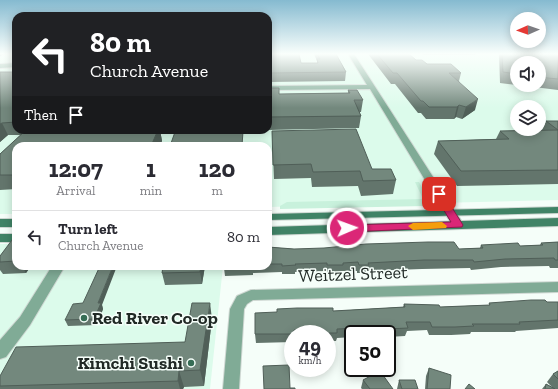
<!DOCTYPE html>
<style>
body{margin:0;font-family:"Zilla Slab",serif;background:#f7f7f7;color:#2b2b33;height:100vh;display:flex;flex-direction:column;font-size:15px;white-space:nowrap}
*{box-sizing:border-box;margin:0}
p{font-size:13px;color:#7c7c81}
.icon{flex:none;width:22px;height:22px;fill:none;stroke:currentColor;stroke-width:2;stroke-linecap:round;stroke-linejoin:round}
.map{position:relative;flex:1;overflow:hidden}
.sheet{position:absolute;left:12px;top:142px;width:260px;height:128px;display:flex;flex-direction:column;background:#fff;border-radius:12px;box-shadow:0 2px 10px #0003}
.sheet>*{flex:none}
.top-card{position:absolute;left:12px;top:12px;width:260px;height:122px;border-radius:12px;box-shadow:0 2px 10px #0003;background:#202124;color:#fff;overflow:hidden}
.needle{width:26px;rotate:268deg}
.fabs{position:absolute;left:510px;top:12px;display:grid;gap:8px}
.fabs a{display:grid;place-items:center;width:36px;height:36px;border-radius:50%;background:#fff;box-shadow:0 2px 10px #0003;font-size:20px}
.speed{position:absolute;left:284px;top:325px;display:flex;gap:8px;font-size:20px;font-weight:700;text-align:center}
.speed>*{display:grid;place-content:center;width:52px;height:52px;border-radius:50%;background:#fff;box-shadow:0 2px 10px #0003;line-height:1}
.speed small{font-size:10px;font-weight:400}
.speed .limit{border:2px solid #111;border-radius:6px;background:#fff;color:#111}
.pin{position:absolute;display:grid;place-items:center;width:34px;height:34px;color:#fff;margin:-17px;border-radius:8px;box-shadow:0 2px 6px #0006}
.me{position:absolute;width:44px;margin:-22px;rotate:88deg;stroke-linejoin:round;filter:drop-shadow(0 0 3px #0008)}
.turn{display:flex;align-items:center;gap:14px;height:84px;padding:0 12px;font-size:18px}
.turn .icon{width:52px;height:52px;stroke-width:2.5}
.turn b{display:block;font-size:28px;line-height:34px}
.then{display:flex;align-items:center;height:38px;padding:0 12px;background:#0003;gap:8px;font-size:15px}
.eta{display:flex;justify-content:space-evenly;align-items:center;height:68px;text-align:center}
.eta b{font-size:24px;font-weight:700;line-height:28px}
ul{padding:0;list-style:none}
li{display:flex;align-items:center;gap:12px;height:52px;padding:0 12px;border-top:1px solid #e1e1e2}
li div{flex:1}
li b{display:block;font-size:15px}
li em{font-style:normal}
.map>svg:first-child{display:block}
</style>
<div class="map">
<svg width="558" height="389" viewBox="0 0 558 389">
<rect width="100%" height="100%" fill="#f5fef9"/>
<path fill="#dcfbeb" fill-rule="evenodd" d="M7 54H16V130H268V54H558V200L268 207V146H16V214H0V57ZM517 63H539V85H517ZM517 107H539V129H517Z
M0 244H16V266H223L210 389H0Z"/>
<path fill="#c8f1dc" d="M415 182H419L430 202 425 206 280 209V206L287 202 423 199Z"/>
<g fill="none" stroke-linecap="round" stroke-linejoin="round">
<defs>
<path id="minor" d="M348 54H354L464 225 462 228H454L370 89 268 90V86L367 85Z
M16 63V67L0 68V64Z
M558 282V292L253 300 247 304 244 309 239 389H223L230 309 237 296 251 290Z"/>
<path id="tertiary" d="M52 266H65L30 325 6 357 0 359V340L20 317Z"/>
<path id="secondary" d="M558 207V213L268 220V214Z
M558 218V226L268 235V227Z
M0 219H16V227H0Z
M0 234H16V242H0Z"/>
<path id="primary" d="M0 54H4L0 56Z"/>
</defs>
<use href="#minor" stroke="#cfd8d3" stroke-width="2"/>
<use href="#tertiary" stroke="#cfd8d3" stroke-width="2"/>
<use href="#secondary" stroke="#cfd8d3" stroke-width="2"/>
<use href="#primary" stroke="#cfd8d3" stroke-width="2"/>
<use href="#minor" fill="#80ab96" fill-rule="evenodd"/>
<use href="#tertiary" fill="#80ab96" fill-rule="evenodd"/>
<use href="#secondary" fill="#408366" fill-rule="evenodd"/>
<use href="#primary" fill="#1c6348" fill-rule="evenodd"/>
</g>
<path fill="#63756c" d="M268 54 301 63H317V61L314 54H336L346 72 345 81 268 82Z
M368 54H409L416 60 427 64 461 73 459 81 475 110 462 119 456 117 454 119H426L421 113H418L395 84H391Z
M421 54H476L475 55H423Z
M499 54H558V90L518 85H539V63H517V85L500 83Z
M0 72H16V130H160L162 141 159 146H16V189L0 190V154L21 135H8L0 142Z
M268 88 279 94 348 93V90L363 100 361 112H359L361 116 359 128 268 130Z
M546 121H558V184L457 186 434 154 438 141 496 139 500 131 542 130Z
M272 131 372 169 396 180 393 194 361 196 358 186 312 187 311 178 274 179Z
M16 236V266H31L26 273 3 274 0 270V256Z
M558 242V268H550L549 266 501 267 471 270 470 268 422 269 368 271 367 273H357V271H342V273H327L326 271 295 272V274H282V272L253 273V275L225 276 224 268V266H268V247L294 249H459L480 248 481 245 520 246 540 245 541 243Z
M163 266H205L202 284 165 285 162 273Z
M547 302H558V328L516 331 515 332H471L470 334 451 335H429L427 330 407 331 405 336 387 337V334H353V337L337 338 336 341H327V334H293V342L256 343 255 334 333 311 403 307 404 304 440 307 489 305V303Z
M102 305 103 309 97 325 68 326 65 320Z
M212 319 204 386 184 387 183 389H0V376L185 342Z
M429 368 450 389H425L426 376Z
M558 371V389H542L546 384 552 387 547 382 553 374Z
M363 380 393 389H362L361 388Z
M399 380 418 389H397Z"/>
<path fill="#505f58" d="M478 99 475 110 462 119 466 107Z
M459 105 456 117 454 119 457 107Z
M2 123 8 135 0 142V124Z
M158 130H160L162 141 159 146H151Z
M22 266H31L26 273Z
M113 266H117L102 305 103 309 97 325 94 319 98 303Z
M201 266H205L202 284 200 272Z
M210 303 212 319 204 386 200 370Z
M179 371 184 387 183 389H180L178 381Z"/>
<path fill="#73887d" stroke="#505f58" d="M268 54H299L301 63H318L317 59H320L317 54H336L346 72 268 73Z
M377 54H409L416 60H422L427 64H451L461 73H449L478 99 466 107 459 105 457 107H429L423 101H421L397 73H393Z
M502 54H558V79L539 77V63H517V74L503 72Z
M0 72H16V122L2 123 0 124Z
M268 88H279V94L350 93 348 90H357L363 100H354L361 116 268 117Z
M546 121H558V170L461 171 438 141 509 139 500 131 558 130Z
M356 129 372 169H391L396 180 363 181 360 171 313 172 311 164 273 165 272 131Z
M26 130H158L151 146H16V175H0V154Z
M243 131 242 146H170L175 132Z
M15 236H16V261L0 262V256Z
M428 242H454L459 249 483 248 481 245 518 243 520 246 543 245 541 243 558 242V260H555L554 258 505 259 474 262 473 260H424L368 263 369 265H359L358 262 343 263V265H327V263L295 264 296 265 282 266V264H268V247L294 249 324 248 366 244Z
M100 266H113L98 303H101L94 319 65 320 73 304 83 303Z
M163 266H201L200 272 162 273Z
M224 266H253L224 268Z
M531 300H545L547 302H558V320L519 322 520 324H472L474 326 455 327H432L430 322H406L408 328 366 330V328L337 329V333H322V329L294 330V334H255V313L277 312V309L297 308H333V311L405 307 404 304 439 305 440 307 490 305 489 303Z
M192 303H210L200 370 179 371 178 381 0 386V376L16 347 185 342Z
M289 365 290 388H295V389H264L263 366Z
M429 368 451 375 450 389H427Z
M380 371 393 389H370L363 380Z
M558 371V379L553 374Z
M399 380H415L418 389H402Z
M469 384 475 389H465Z
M546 384 555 389H545Z"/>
<linearGradient id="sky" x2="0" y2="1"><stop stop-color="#85bad0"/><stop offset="0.5" stop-color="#fafffc"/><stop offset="1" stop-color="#fafffc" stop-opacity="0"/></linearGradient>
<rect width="558" height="108" fill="url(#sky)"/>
<path fill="#db2777" stroke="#8e194d" d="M435 192H442L463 225 462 227 347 232 342 228 347 225 451 222 434 194Z"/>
<path fill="#f59e0b" d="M442 222 447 226 446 228 413 230 408 226 413 223Z"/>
<g fill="#366d55" stroke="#f5fef9" stroke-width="1.5">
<circle cx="84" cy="318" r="4"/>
<circle cx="191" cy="363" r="4"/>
</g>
<g text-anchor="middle" stroke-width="3" stroke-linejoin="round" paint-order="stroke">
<g font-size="18" fill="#202925" stroke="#f5fef9">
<text transform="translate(353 274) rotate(-2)" y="6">Weitzel Street</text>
</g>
<g font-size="18" font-weight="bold" fill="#202925" stroke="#f5fef9" text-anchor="start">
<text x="92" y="324">Red River Co-op</text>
<text x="183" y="369" text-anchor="end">Kimchi Sushi</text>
</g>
</g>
</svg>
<div class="fabs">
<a><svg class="needle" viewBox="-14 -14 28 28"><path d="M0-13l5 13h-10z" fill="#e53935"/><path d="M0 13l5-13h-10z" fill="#7c7c81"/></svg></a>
<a><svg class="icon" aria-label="sound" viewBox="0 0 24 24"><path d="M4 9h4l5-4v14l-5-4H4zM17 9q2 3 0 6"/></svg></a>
<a><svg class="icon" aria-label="layers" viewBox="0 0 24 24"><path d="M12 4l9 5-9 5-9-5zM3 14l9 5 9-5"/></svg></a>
</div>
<div class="speed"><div>49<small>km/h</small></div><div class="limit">50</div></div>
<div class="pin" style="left:439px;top:194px;background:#d93025"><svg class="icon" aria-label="arrive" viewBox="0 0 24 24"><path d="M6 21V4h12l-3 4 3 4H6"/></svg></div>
<svg class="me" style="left:347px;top:228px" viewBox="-20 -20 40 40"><circle r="17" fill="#db2777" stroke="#fff" stroke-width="3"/><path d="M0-11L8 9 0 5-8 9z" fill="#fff"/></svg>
<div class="top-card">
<div class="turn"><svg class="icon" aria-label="left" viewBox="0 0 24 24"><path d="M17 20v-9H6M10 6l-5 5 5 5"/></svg><div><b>80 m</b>Church Avenue</div></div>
<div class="then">Then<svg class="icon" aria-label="arrive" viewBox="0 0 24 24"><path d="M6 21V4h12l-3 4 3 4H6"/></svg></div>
</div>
<section class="sheet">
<div class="eta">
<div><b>12:07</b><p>Arrival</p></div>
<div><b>1</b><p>min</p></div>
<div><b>120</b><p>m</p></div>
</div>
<ul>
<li><svg class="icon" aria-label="left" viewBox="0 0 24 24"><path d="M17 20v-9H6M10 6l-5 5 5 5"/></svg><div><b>Turn left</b><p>Church Avenue</p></div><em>80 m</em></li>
</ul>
</section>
</div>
